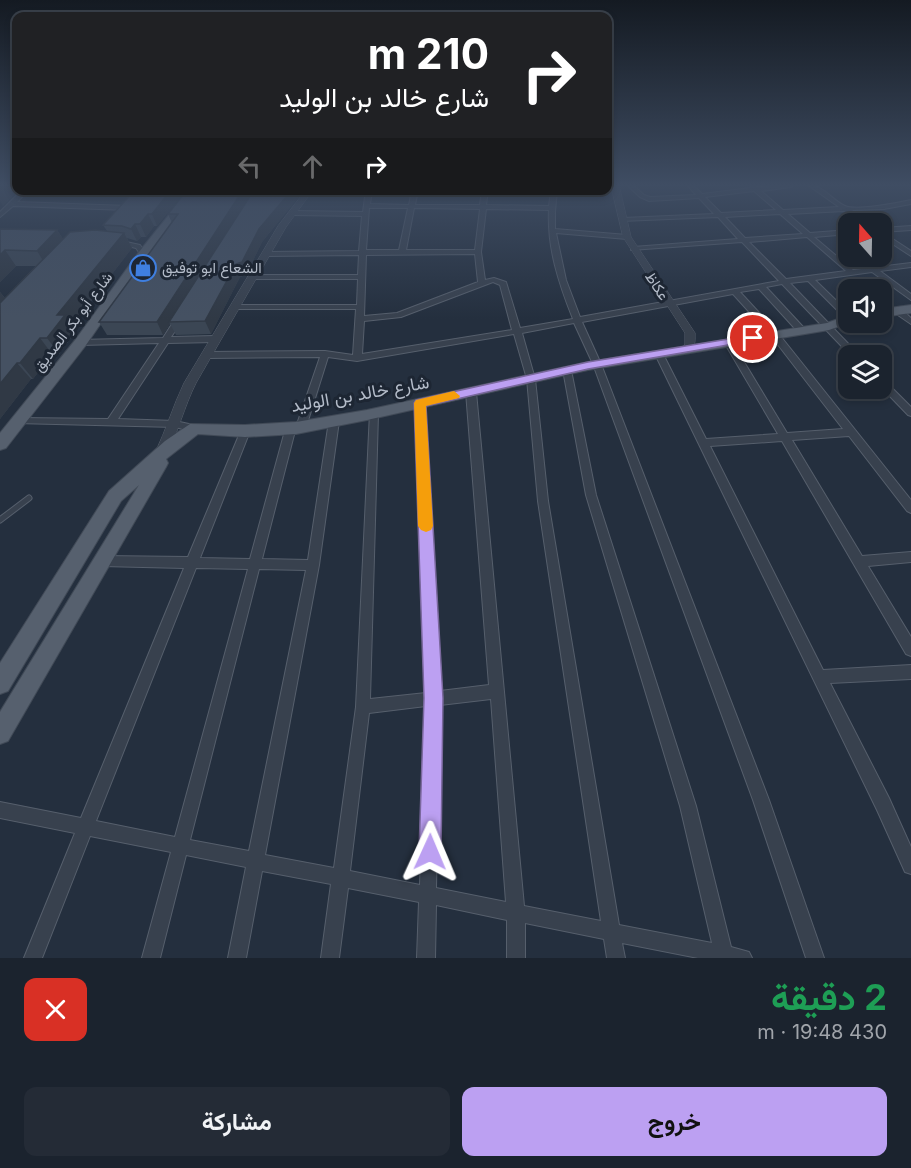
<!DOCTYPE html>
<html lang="ar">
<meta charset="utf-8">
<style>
body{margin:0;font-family:Inter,Vazirmatn,sans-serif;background:#242b36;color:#f1f3f6;direction:rtl;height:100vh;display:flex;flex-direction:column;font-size:22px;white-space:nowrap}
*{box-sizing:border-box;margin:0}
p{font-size:20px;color:#a0a4aa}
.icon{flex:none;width:33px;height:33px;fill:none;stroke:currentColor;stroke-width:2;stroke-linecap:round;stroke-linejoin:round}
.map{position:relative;height:958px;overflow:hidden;direction:ltr}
.drawer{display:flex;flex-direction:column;background:#1b232e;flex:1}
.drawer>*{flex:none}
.guide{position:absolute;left:12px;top:12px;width:600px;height:183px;border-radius:12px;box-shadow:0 3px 9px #0003,0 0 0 2px #39404a;direction:rtl;background:#202124;color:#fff;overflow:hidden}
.needle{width:39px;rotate:340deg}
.tools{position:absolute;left:838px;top:213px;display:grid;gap:12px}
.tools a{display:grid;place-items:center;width:54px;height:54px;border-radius:12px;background:#1b232e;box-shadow:0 3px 9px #0003,0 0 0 2px #39404a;font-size:30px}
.pin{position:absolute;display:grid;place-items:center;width:51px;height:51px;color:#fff;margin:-26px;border:3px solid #fff;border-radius:50%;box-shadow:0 2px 6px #0007}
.me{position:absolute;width:66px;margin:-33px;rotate:1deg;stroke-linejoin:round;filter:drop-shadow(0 0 4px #0008)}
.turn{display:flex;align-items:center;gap:21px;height:126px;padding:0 24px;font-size:27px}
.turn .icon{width:78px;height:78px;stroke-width:2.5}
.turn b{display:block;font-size:42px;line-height:51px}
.lanes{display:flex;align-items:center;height:57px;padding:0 24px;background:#0003;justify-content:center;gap:30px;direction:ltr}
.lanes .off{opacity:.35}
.round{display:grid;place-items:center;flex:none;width:63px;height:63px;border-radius:12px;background:#242b36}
.headline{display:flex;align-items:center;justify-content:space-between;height:102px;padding:0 24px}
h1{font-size:36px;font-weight:700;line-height:45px;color:#1e9e55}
.button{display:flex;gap:12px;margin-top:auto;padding:12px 24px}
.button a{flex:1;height:69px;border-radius:12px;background:#bca0f2;color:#111;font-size:24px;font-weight:700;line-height:69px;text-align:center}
.button a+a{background:#242b36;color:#f1f3f6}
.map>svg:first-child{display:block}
</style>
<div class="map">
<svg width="911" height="958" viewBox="0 0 911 958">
<rect width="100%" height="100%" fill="#242f3e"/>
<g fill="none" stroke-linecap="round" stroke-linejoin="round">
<defs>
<path id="service" d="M0 520 29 498"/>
<path id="minor" d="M627 185H633L644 195 650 197 696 195 687 185H693L702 194 751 188V186L753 185 757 187 794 185 791 187 761 191 783 210 839 207 808 185C823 185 832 200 845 206 856 211 898 203 911 200V204L884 209 852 210 870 224H862L844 211 788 214 810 233 849 230V234L814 237 853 270 911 263V267L880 271 911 294V300L872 272 815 280 849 313V319H846L808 281 790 283 860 356H851L782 284 766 287 805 329V333H799L759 289 740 292 778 333 911 500V513L907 511 849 436 792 440 862 556 911 552V562L868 566 911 637V656L906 654 782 441 710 446 823 670 911 665V679L830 683 889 798 911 847V874L905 872 877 810 655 354 659 351 663 354 706 439 778 434 724 342 728 339 732 342 787 433 843 429 772 337 733 294 582 322 601 364 769 800 824 958H806L753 800 593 364 574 323 522 333 535 379 548 501 619 925 712 943 680 806 586 495 563 370 567 367 571 370 596 495 696 806 731 947 749 952 752 958H698L622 943 625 958H607L604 939 525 923V958H507V920L436 905 435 958H417L419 902 348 888 339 958H321L331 884 262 871 246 958H228L246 867 186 855 160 958H142L171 852 90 836 42 958H24L75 833 0 818V802L81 818 184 568 102 566 98 565 96 561 98 557 102 556 188 557 242 428 245 427 250 431 200 558 250 559 286 427 291 423 296 427 262 559 308 560 329 421 334 418 339 421 319 565 265 855 334 868 356 707 370 412H376L378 414 370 699 426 693 415 403 420 400 425 403 440 691 489 685 466 392 471 389 476 392 524 906 601 921 538 501 527 379 514 334 357 361 328 357 306 427 301 431 296 427 320 357 208 358 204 355 208 352 325 351 353 355 356 309H235L231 307 235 305H357L358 279H252L248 277 252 275H358L359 255 266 256 263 254 266 252 359 251 362 216 293 215 290 213 293 211 363 212 366 190H372L370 204 409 205 412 190H418L415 205H480L482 190H488L486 205 549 206 551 190H557L555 212V229L627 235 630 237 627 239 556 233 566 280 580 317 779 281 742 242 631 250V248L633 247 738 239 718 217 621 221 620 220 623 218 714 214 699 198 649 201 640 197ZM754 191 776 210 721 213 705 197ZM369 208H408L399 250H366ZM414 208 480 209 475 250H406ZM486 209 549 210C547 248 559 284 573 319L520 328 506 282 494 278 485 280 481 252ZM780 214 803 234 745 238 725 217ZM807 237 846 271 786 279 749 242ZM475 254 478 282 397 313 364 316 366 255ZM493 282 500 285 512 330 362 354 364 321 401 317ZM196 568 248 569 175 837 96 821ZM259 569 306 570 249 851 190 840ZM491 699 506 902 436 888 440 705ZM426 706 420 885 350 871 369 713Z
M22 190H29L17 202 128 206 131 208 128 210 13 206 0 217V212Z
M911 226V230L882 232V228Z
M882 232 911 251V256L882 237Z
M117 240 140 245 146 254 141 255 136 248 115 243 114 242Z
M895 309H901L911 318V324L895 313Z
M177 316H183L184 318 171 337 215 336 219 339 215 342 168 343 118 419 175 421 198 426 200 428 198 430 195 432 175 427 16 423 14 421 16 419 19 418 108 419 159 343 81 345 78 344V340L163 338Z
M882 380 885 381 911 407V416L908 415 882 388Z"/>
<path id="tertiary" d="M611 185H619L631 237 695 333C695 341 696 350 686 352L681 349 685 344V333L623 237Z
M306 190H313L286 227 196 383C184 407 178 433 166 456H156L155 453C166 430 173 406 184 383L278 226Z"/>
<path id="primary" d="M189 190H198L147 256 86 345 6 448 0 450V433L76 339 139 252Z
M911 305V313L882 317V309Z
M849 315V322H851L829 330 588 370 367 420 296 434 245 437 198 434 166 459 168 463 166 467 8 741 0 744V712L139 485 121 501 8 691 0 694V663L109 491 165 441 190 424 245 425 296 422 367 410 588 362 827 323Z"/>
</defs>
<use href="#service" stroke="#565f6c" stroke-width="7"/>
<use href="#minor" stroke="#565f6c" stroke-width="2"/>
<use href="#tertiary" stroke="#565f6c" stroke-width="1"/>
<use href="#primary" stroke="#414a57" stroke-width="2"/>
<use href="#service" stroke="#38414e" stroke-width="5"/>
<use href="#minor" fill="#38414e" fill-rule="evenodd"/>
<use href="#tertiary" fill="#38414e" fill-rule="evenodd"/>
<use href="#primary" fill="#56606e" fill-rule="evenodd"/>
</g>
<path fill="#3b4654" d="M135 190H186L157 226H154L146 237H141L137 241 127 238 132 248 72 326 76 331 59 354H52L33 379H31L0 419V292L5 298 36 266H16L0 282V229L57 230 63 239 107 231 103 225Z
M254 190H304L262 242 246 275 240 277 211 334 176 335 170 324 163 335H107L99 322 172 223 168 214Z"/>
<path fill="#303945" d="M5 185H16V190H18L3 206 0 201V189Z
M171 190H186L157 226 152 214Z
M243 190H254L169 322 170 324 163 335 157 322Z
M292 190H304L262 242 246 275 240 277 211 334 205 321 236 264 259 229Z
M148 214 154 226 146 237 140 224Z
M135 224 141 237 137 241 131 229Z
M57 230 67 245 47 267 37 251Z
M124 233 132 248 72 326 76 331 59 354 47 338 57 315Z
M5 250 16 266 0 282V255Z
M0 292 11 306 0 318Z
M40 338 52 354 33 379 20 363Z
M17 363 31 379 0 419V384Z"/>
<path fill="#455162" stroke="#303945" stroke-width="1.5" d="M135 190H171L152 214H148L140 224H135L131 229 122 226 103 225Z
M187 190H243L157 322H99L178 214H168Z
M254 190H292L259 229 242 262 236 264 205 321 169 322Z
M0 229 57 230 37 251 5 250 0 255Z
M95 230 124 233 57 315H65L47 338H40L20 363H17L0 384V303L70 232Z"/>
<linearGradient id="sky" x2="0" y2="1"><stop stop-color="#141a22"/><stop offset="0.58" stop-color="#3f4d63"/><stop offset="1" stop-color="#3f4d63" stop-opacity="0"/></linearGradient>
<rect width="911" height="319" fill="url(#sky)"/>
<path fill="#bca0f2" stroke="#7a689d" stroke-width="1.5" d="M753 335 758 338 757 340 588 369 426 406 443 698 441 852 437 860 430 863 422 860 419 852 424 698 414 403 416 400 588 362Z"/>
<path fill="#f59e0b" d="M454 391 460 396 459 398 426 406 433 526 431 530 426 532 421 530 418 526 414 403 416 400Z"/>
<defs>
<symbol id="shop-ring" viewBox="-11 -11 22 22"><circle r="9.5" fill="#1d2633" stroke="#3f7fe0" stroke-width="1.5"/><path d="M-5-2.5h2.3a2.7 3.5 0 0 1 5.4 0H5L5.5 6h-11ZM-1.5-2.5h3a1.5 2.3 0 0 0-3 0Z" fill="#3f7fe0"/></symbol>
</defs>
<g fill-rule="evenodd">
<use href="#shop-ring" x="128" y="253" width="30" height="30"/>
</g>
<g text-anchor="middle" stroke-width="6" stroke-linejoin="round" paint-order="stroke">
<g font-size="15" fill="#b4bcc9" stroke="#1d2633" text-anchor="start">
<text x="162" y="273">الشعاع ابو توفيق</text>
</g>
<g font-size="15" fill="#b4bcc9" stroke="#1d2633">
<text transform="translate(657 286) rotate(57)" y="5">عكاظ</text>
<text transform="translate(73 322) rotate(-53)" y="5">شارع أبو بكر الصديق</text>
</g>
<g font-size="18" fill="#b4bcc9" stroke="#1d2633">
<text transform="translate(360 394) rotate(-10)" y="6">شارع خالد بن الوليد</text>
</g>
</g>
</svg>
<div class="tools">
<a><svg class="needle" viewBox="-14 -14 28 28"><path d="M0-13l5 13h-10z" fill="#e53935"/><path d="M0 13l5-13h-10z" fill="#a0a4aa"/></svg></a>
<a><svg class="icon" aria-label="sound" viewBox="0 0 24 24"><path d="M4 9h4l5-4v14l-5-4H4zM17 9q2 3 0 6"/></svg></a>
<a><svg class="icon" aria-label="layers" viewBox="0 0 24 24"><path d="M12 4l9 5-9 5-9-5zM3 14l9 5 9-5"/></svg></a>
</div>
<div class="pin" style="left:753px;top:338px;background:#d93025"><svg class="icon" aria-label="arrive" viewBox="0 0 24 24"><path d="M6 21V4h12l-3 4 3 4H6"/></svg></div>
<svg class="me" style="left:430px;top:852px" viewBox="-20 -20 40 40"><path d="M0-17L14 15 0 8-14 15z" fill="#bca0f2" stroke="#fff" stroke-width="4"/></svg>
<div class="guide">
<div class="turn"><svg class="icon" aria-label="right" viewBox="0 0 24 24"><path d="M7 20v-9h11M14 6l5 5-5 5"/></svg><div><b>210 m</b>شارع خالد بن الوليد</div></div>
<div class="lanes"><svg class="icon off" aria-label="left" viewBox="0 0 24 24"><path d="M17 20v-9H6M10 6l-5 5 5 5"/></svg><svg class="icon off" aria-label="ahead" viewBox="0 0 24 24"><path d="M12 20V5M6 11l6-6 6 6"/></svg><svg class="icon" aria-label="right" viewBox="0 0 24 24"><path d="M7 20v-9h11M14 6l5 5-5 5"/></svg></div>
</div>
</div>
<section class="drawer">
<div class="headline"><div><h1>2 دقيقة</h1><p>430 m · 19:48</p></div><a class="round" style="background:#d93025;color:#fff"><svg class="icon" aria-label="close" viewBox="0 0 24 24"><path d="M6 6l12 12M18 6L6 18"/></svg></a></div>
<div class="button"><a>خروج</a><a>مشاركة</a></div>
</section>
